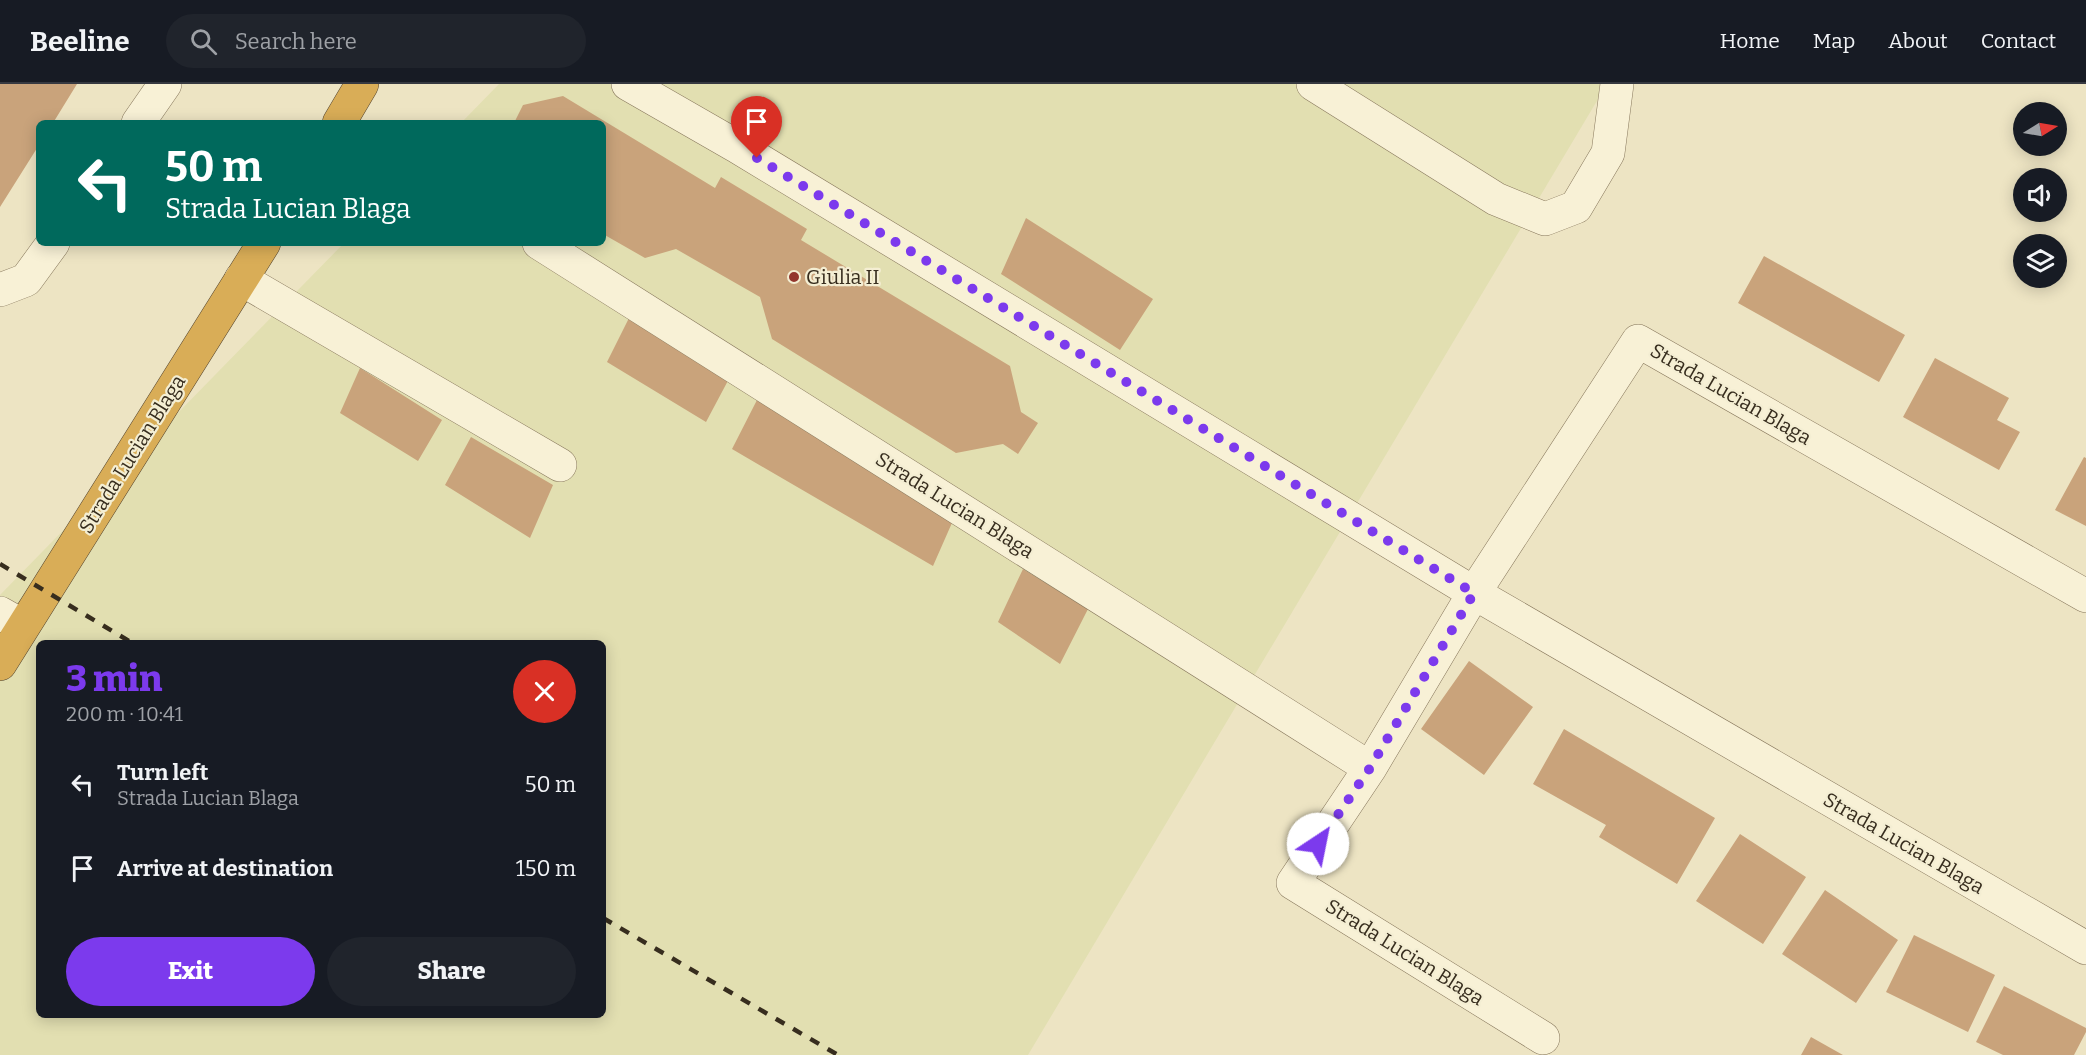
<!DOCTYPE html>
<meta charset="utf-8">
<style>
body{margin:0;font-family:Bitter,serif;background:#20242c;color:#f1f3f6;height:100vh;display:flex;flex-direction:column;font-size:22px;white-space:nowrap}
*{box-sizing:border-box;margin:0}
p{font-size:20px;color:#9ea1a6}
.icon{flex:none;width:33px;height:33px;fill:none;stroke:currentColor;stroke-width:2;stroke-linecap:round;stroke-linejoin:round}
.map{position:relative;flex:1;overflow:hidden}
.side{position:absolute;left:36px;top:556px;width:570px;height:378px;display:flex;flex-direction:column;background:#171b24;border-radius:9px;box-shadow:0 3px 15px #0003}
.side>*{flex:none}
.top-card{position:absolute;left:36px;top:36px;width:570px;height:126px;border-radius:9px;box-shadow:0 3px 15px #0003;background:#00695c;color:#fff;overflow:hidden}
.needle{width:39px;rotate:79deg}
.controls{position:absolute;left:2013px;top:18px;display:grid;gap:12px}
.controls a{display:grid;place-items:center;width:54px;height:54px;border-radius:50%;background:#171b24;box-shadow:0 3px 15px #0003;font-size:30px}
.pin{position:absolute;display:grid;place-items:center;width:51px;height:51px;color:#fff;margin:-62px -26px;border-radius:50% 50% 50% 0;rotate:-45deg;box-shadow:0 0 6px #0007}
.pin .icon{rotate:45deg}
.me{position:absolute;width:66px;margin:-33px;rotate:34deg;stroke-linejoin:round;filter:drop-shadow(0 0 4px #0008)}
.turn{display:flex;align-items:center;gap:21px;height:126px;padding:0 30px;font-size:27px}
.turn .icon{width:78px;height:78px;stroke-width:2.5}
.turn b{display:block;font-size:42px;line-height:51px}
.round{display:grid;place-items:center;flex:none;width:63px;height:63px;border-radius:32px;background:#20242c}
.summary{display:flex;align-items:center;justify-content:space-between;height:102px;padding:0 30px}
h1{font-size:36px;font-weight:800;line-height:45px;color:#7c3aed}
.primary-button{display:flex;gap:12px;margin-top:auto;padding:12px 30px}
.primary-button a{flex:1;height:69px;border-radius:36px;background:#7c3aed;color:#fff;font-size:24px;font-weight:800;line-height:69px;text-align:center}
.primary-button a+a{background:#20242c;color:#f1f3f6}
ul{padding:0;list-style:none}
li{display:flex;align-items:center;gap:18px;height:84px;padding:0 30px}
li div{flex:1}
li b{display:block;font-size:22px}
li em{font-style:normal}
header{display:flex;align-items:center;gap:36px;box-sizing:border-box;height:84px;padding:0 30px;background:#171b24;border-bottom:2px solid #363941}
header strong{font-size:28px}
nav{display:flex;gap:33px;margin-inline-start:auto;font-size:21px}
.search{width:420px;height:54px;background:#20242c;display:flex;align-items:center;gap:15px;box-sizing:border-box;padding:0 21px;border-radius:33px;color:#9ea1a6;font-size:22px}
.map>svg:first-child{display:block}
</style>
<header>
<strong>Beeline</strong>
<div class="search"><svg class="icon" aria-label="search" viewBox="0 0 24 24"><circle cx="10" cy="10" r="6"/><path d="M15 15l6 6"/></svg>Search here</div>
<nav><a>Home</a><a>Map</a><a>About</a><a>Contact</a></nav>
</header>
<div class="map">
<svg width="2086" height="971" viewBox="0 0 2086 971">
<rect width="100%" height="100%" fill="#ede4c3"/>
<path fill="#e2dfb1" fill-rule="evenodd" d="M499 0H1607L1028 971H0V511L344 159H603V39H461ZM39 560H603V932H39Z"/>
<path fill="#c9a37b" d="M0 0H77L53 39H39V61L0 123Z
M563 12 715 104 721 93 807 145 801 156 1010 282 1021 328 1038 339 1018 370 1003 360 956 369 772 255 760 213 676 165 645 174 603 150V39H514L523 21Z
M1026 134 1153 215 1120 266 1001 190Z
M1764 172 1905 251 1879 298 1738 219Z
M633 226 731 291 706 338 607 278Z
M1935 274 2009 314 1997 336 2020 348 1999 386 1903 333Z
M360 284 442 336 418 377 340 329Z
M757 316 955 432 933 482 732 365Z
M471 353 553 401 530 454 445 401Z
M2084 373 2086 374V442L2055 426Z
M1023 485 1088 525 1060 580 998 538Z
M1469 577 1533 623 1484 691 1421 645Z
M1564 645 1715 734 1677 800 1599 753 1606 741 1533 700Z
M1740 750 1806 793 1763 860 1696 817Z
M1825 806 1898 856 1856 919 1782 870Z
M1914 851 1995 891 1968 948 1886 908Z
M2004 902 2086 944V948L2074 971H2003L1976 958Z
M1811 953 1843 971H1801Z"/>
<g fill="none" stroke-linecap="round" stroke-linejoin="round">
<defs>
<path id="minor" d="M628 0 736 62 1474 509 2086 864
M1313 0 1496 115 1545 135 1576 123 1608 69 1617 0
M138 39 165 0
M539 159 1370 684
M241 195 560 381
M0 206 26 196 53 159
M0 529 23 542
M1543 954 1293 799 1370 684 1474 509 1638 257 2086 512"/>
<path id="highway" d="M339 39 362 0
M0 580 264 159"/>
</defs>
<use href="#minor" stroke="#86765b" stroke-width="34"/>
<use href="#highway" stroke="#54442f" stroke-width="34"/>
<use href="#minor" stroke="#f8f1d6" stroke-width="33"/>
<use href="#highway" stroke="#d9ad57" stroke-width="33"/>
<path stroke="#372d1e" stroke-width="4.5" stroke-dasharray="10 10" stroke-linecap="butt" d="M0 480 134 560
M603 834 838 971"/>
</g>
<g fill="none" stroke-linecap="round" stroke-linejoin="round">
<path stroke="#7c3aed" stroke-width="10" stroke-dasharray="0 18" d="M757 74 1474 509 1370 684 1318 760"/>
</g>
<circle fill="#93362d" stroke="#f4eed3" stroke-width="2" cx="794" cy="193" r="6"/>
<g text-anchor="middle" stroke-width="4.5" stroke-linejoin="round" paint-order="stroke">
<g font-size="20" fill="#372d1e" stroke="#f4eed3" text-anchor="start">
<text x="806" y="200">Giulia II</text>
</g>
<g font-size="20" fill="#372d1e" stroke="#f4eed3">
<text transform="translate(1731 310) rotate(30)" y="7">Strada Lucian Blaga</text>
<text transform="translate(132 370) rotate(-58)" y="7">Strada Lucian Blaga</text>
<text transform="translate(955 421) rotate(32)" y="7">Strada Lucian Blaga</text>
<text transform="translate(1904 759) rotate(30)" y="7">Strada Lucian Blaga</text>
<text transform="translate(1405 868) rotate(32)" y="7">Strada Lucian Blaga</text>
</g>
</g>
</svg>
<div class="controls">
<a><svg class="needle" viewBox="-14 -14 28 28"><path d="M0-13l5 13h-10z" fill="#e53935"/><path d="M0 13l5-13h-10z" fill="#9ea1a6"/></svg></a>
<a><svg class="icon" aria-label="sound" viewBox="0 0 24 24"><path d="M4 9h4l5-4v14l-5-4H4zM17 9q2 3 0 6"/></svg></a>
<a><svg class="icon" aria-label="layers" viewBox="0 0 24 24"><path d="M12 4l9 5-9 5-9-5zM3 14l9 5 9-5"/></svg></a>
</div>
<div class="pin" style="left:757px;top:74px;background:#d93025"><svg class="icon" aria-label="arrive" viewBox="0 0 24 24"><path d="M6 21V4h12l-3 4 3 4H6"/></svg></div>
<svg class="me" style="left:1318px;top:760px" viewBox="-20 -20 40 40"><circle r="19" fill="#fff"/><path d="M0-13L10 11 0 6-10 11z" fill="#7c3aed"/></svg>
<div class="top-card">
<div class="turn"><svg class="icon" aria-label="left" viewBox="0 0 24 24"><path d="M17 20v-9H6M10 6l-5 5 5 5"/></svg><div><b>50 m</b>Strada Lucian Blaga</div></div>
</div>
<section class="side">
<div class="summary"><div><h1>3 min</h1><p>200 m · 10:41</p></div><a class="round" style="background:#d93025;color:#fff"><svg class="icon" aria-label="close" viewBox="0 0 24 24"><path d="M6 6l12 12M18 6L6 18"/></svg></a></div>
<ul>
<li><svg class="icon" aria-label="left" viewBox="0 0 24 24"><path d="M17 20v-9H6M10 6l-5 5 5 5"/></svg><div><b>Turn left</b><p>Strada Lucian Blaga</p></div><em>50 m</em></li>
<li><svg class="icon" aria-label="arrive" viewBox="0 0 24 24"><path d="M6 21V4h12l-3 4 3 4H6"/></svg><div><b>Arrive at destination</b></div><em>150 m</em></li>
</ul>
<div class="primary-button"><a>Exit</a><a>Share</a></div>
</section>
</div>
